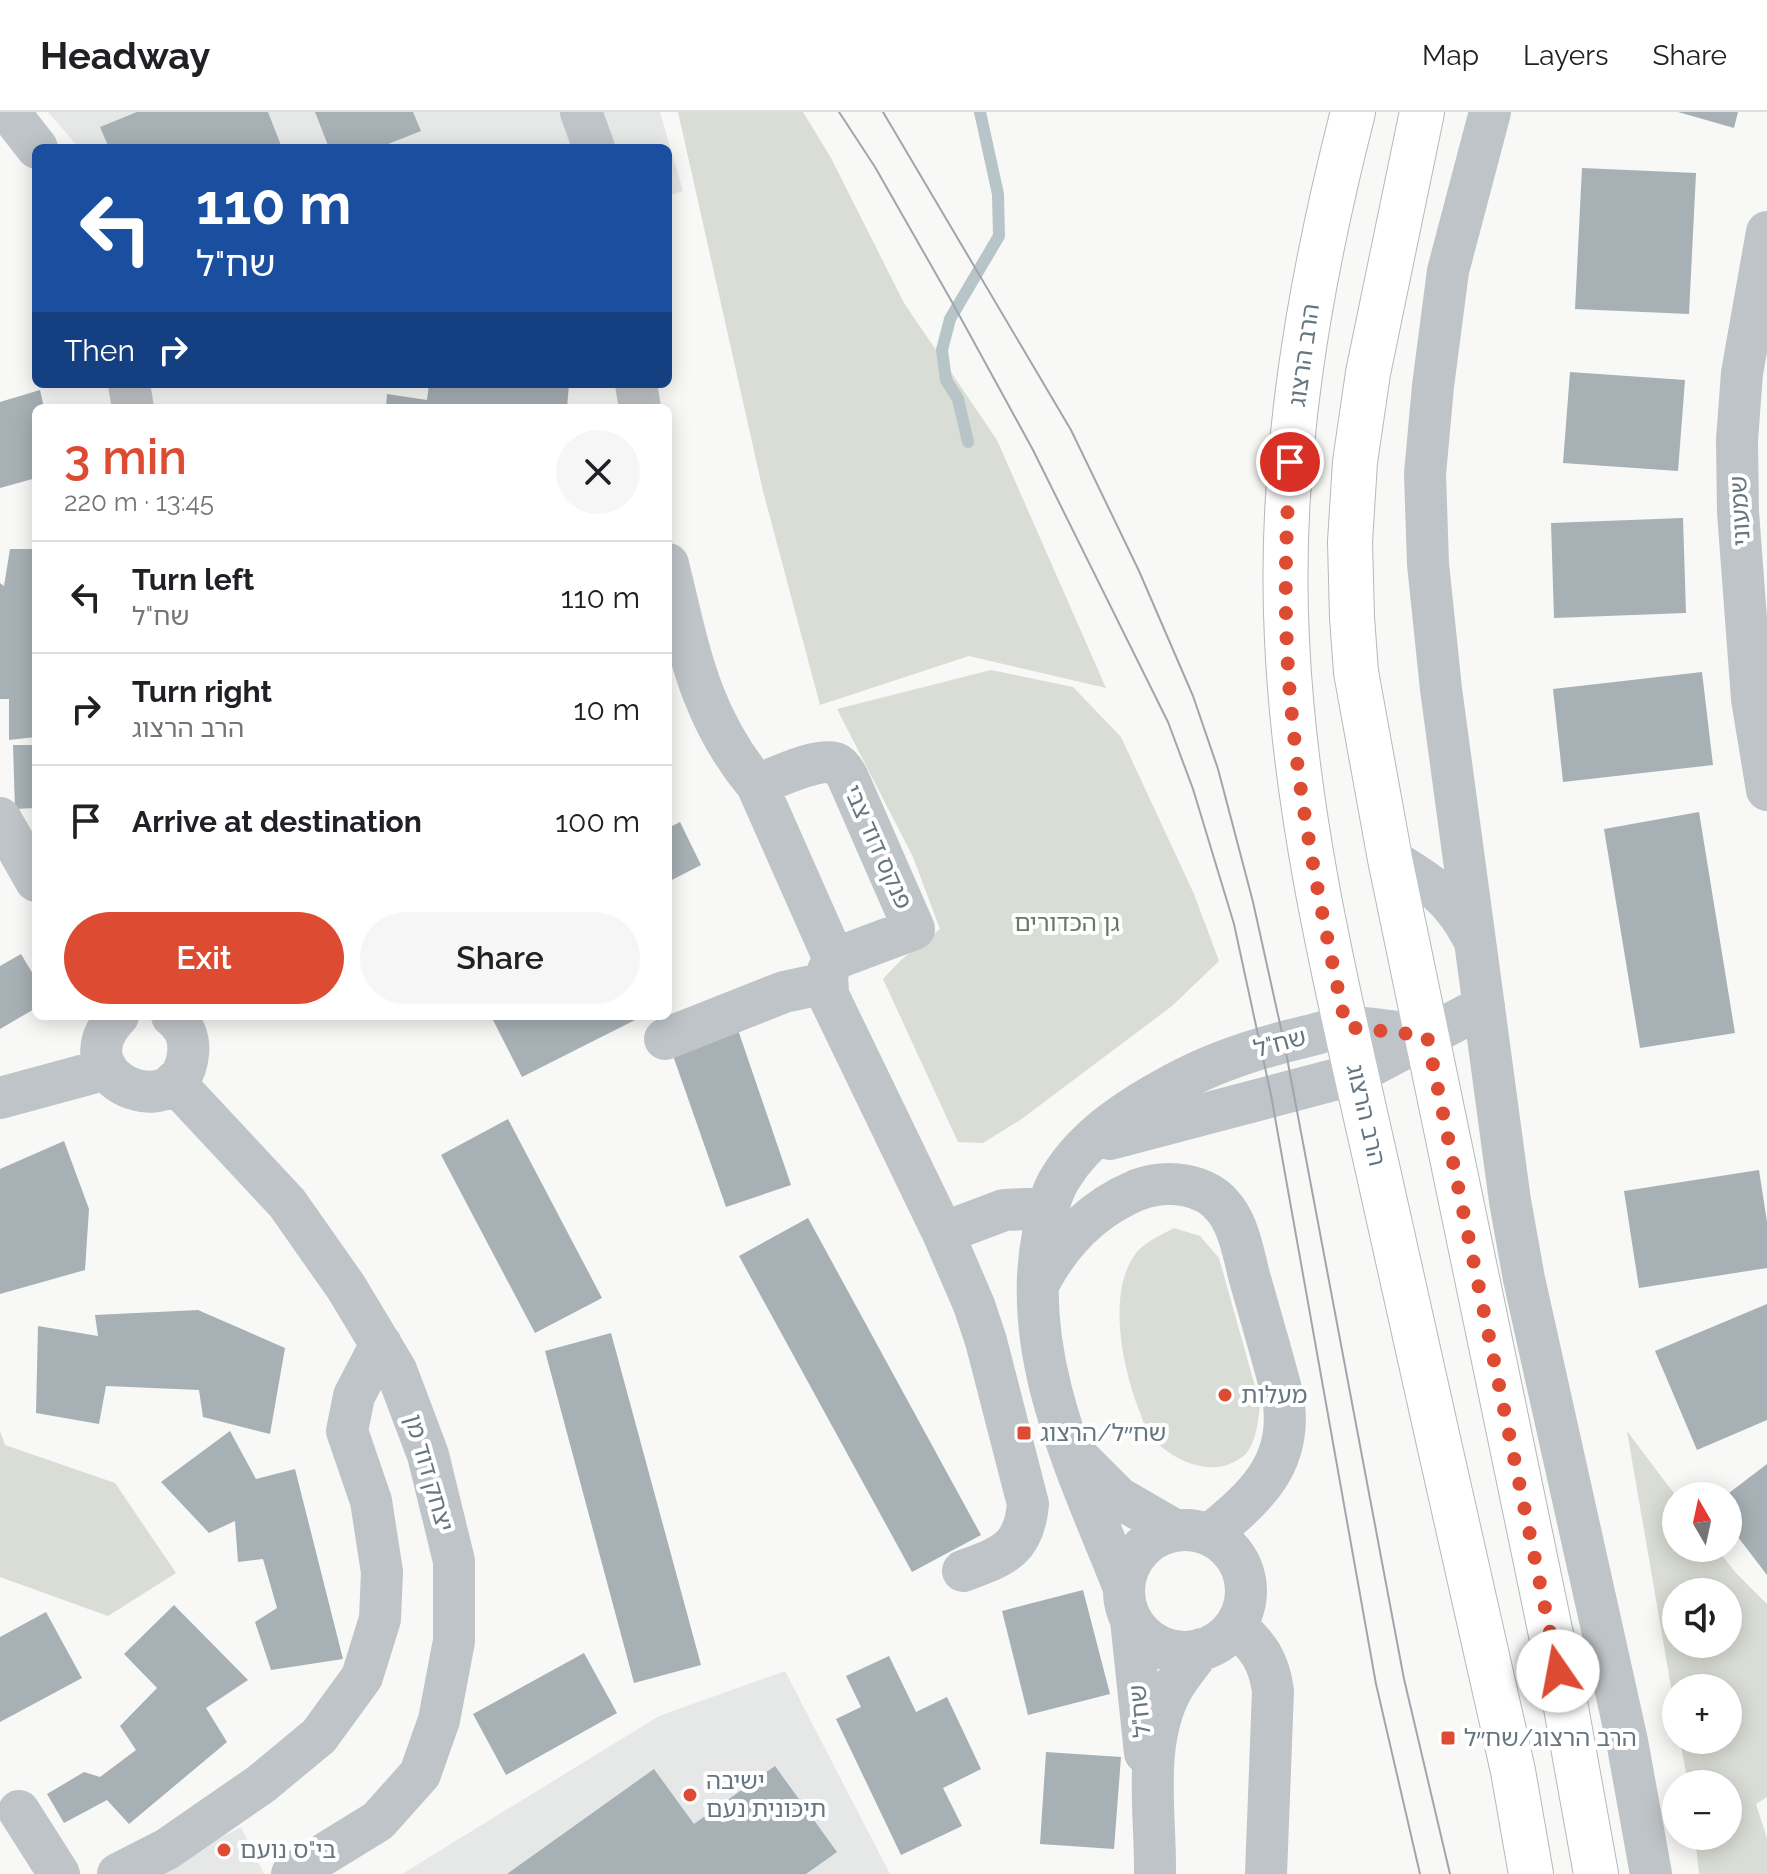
<!DOCTYPE html>
<meta charset="utf-8">
<style>
body{margin:0;font-family:Raleway,"Noto Sans Hebrew",sans-serif;background:#f6f6f6;color:#202124;height:100vh;display:flex;flex-direction:column;font-size:30px;white-space:nowrap}
*{box-sizing:border-box;margin:0}
p{font-size:26px;color:#757577}
.icon{flex:none;width:44px;height:44px;fill:none;stroke:currentColor;stroke-width:2;stroke-linecap:round;stroke-linejoin:round}
.map{position:relative;flex:1;overflow:hidden}
.details{position:absolute;left:32px;top:292px;width:640px;height:616px;display:flex;flex-direction:column;background:#fff;border-radius:12px;box-shadow:0 4px 20px #0003}
.details>*{flex:none}
.hud{position:absolute;left:32px;top:32px;width:640px;height:244px;border-radius:12px;box-shadow:0 4px 20px #0003;background:#1a4fa0;color:#fff;overflow:hidden}
.needle{width:52px;rotate:351deg}
.controls{position:absolute;left:1662px;top:1370px;display:grid;gap:16px}
.controls a{display:grid;place-items:center;width:80px;height:80px;border-radius:50%;background:#fff;box-shadow:0 4px 20px #0003;font-size:40px}
.pin{position:absolute;display:grid;place-items:center;width:68px;height:68px;color:#fff;margin:-34px;border:4px solid #fff;border-radius:50%;box-shadow:0 2px 8px #0007}
.me{position:absolute;width:88px;margin:-44px;rotate:348deg;stroke-linejoin:round;filter:drop-shadow(0 0 6px #0008)}
.turn{display:flex;align-items:center;gap:28px;height:168px;padding:0 32px;font-size:36px}
.turn .icon{width:104px;height:104px;stroke-width:2.5}
.turn b{display:block;font-size:56px;line-height:68px}
.then{display:flex;align-items:center;height:76px;padding:0 32px;background:#0003;gap:16px;font-size:30px}
.round{display:grid;place-items:center;flex:none;width:84px;height:84px;border-radius:42px;background:#f6f6f6}
.head{display:flex;align-items:center;justify-content:space-between;height:136px;padding:0 32px}
h1{font-size:48px;font-weight:600;line-height:60px;color:#dd4b32}
.action{display:flex;gap:16px;margin-top:auto;padding:16px 32px}
.action a{flex:1;height:92px;border-radius:48px;background:#dd4b32;color:#fff;font-size:32px;font-weight:600;line-height:92px;text-align:center}
.action a+a{background:#f6f6f6;color:#202124}
ul{padding:0;list-style:none}
li{display:flex;align-items:center;gap:24px;height:112px;padding:0 32px;border-top:2px solid #e0e0e0}
li div{flex:1}
li b{display:block;font-size:30px}
li em{font-style:normal}
header{display:flex;align-items:center;gap:48px;box-sizing:border-box;height:112px;padding:0 40px;background:#fff;border-bottom:2px solid #e0e0e0}
header strong{font-size:38px}
nav{display:flex;gap:44px;margin-inline-start:auto;font-size:28px}
.map>svg:first-child{display:block}
</style>
<header>
<strong>Headway</strong>
<nav><a>Map</a><a>Layers</a><a>Share</a></nav>
</header>
<div class="map">
<svg width="1767" height="1762" viewBox="0 0 1767 1762">
<rect width="100%" height="100%" fill="#f8f8f6"/>
<path fill="#e6e8e7" d="M48 0H660L683 79 668 84V36H79Z
M785 1559 890 1762H402L659 1604Z
M241 1715 264 1762H152Z"/>
<path fill="#d9ddd5" fill-rule="evenodd" d="M678 0H803L831 46 904 191 997 328 1106 576 969 544 820 593 763 379Z
M991 558 1073 575 1121 625 1194 782 1219 849 1172 894 1023 1006 983 1031 958 1030 883 867 901 848 940 817 913 745 837 597Z
M1174 1116 1200 1124 1219 1146 1260 1292C1258 1309 1257 1325 1248 1339 1245 1344 1239 1347 1234 1350 1206 1365 1166 1345 1148 1321 1144 1314 1142 1305 1139 1298 1123 1257 1107 1183 1134 1144 1142 1131 1161 1123 1174 1116Z
M0 1319 5 1333 115 1371 176 1461 108 1504 0 1465Z
M1627 1319 1676 1384V1436H1716L1736 1461 1767 1492V1685L1756 1692 1767 1726V1762H1699L1695 1724H1728V1672H1688L1680 1628H1728V1576H1676V1604ZM1728 1480V1532H1676V1480Z"/>
<g fill="none" stroke-linecap="round" stroke-linejoin="round">
<path stroke="#b7c5c8" stroke-width="12" d="M968 330 958 287 946 268 942 238 950 207 999 124 998 82 980 0"/>
</g>
<path fill="#a7b0b5" d="M137 0H268L282 36H109L100 15Z
M315 0H413L421 19 378 36H329Z
M1678 0H1738L1734 16Z
M1582 56 1696 61 1689 202 1575 197Z
M1570 260 1685 268 1678 359 1563 351Z
M429 272H569L567 296H386L387 282 427 288Z
M40 278 44 296H36V366L0 376V290Z
M1683 406 1686 501 1554 506 1551 411Z
M10 437H36V625L9 628V587H0V471L4 474Z
M1702 560 1713 653 1563 670 1553 577Z
M13 633H36V696L15 697Z
M1699 700 1735 921 1640 936 1604 717Z
M680 710 701 753 668 770V716Z
M21 842 36 867V896L0 917V854Z
M491 904H643L522 965Z
M736 912 791 1073 726 1095 670 935Z
M508 1007 602 1186 535 1221 441 1043Z
M64 1029 89 1097 85 1158 0 1182V1057Z
M1759 1058 1767 1110V1156L1639 1176 1624 1079Z
M808 1106 981 1423 912 1460 739 1144Z
M1767 1192V1308L1697 1338 1655 1239Z
M198 1198 285 1236 270 1322 203 1305 199 1278 106 1274 99 1312 36 1301 38 1214 98 1224 95 1203Z
M611 1221 701 1553 634 1571 545 1239Z
M230 1319 256 1367 295 1357 343 1547 271 1558 255 1510 277 1496 263 1447 238 1450 235 1409 209 1421 161 1370Z
M1767 1352V1463L1728 1412V1384H1725Z
M1083 1478 1110 1582 1028 1603 1002 1499Z
M174 1493 248 1568 206 1596 227 1630 129 1712 107 1688 64 1711 47 1682 84 1660 100 1665 136 1638 120 1614 157 1576 124 1542Z
M46 1500 82 1566 0 1610V1525Z
M584 1541 617 1601 506 1663 473 1602Z
M889 1544 916 1600 947 1585 981 1657 943 1676 962 1714 901 1743 836 1607 861 1595 846 1564Z
M1046 1640 1121 1645 1114 1737 1040 1732Z
M775 1654 837 1740 806 1762H507L654 1657 694 1712Z"/>
<g fill="none" stroke-linecap="round" stroke-linejoin="round">
<defs>
<path id="major" d="M1353 0C1309 172 1278 350 1287 528 1295 706 1338 881 1377 1054 1422 1256 1467 1457 1513 1659L1531 1762
M1422 0 1368 261 1355 350 1350 430 1352 505 1356 560 1390 747 1565 1590 1596 1762"/>
</defs>
<use href="#major" stroke="#b3b9bc" stroke-width="46"/>
<path stroke="#bfc4c8" stroke-width="42" d="M9 0 37 36
M581 0 594 36
M1490 0 1448 159 1433 274 1425 362 1428 452 1441 577 1510 1089 1524 1167 1627 1629 1651 1762
M1767 120 1742 261 1737 328 1738 400 1752 587 1767 678
M129 272 133 296
M636 272 640 296
M668 452C689 537 699 604 757 673
M0 706 36 769
M1390 747C1427 769 1451 784 1472 824
M834 847 757 673C776 666 815 646 835 651 841 653 845 660 848 666L914 817 834 847 827 861 828 883 943 1121 974 1193 986 1229 1028 1392C1024 1438 1003 1444 963 1459
M118 904C57 967 181 1017 188 942 190 927 184 913 172 904
M665 927 784 880 826 871
M174 970 287 1091 346 1175 396 1258 428 1343 454 1449V1529L439 1608 420 1662 378 1709 292 1762
M0 986 107 957
M1110 1027 1356 962 1484 894
M943 1121 1004 1098 1048 1096
M1040 1169C1062 1128 1094 1096 1137 1078 1166 1067 1206 1070 1226 1098 1240 1117 1244 1145 1250 1167 1261 1206 1273 1246 1283 1285 1294 1351 1256 1385 1209 1423
M1079 1346 1119 1386 1176 1419
M1124 1479a61 61 0 1 1 122 0a61 61 0 1 1-122 0Z
M1124 1476C1080 1364 1019 1245 1043 1122 1046 1102 1050 1082 1061 1065 1086 1024 1131 995 1172 973 1215 949 1260 935 1308 924 1321 921 1336 915 1349 915 1375 916 1402 921 1427 924
M1131 1508 1145 1641
M1235 1514C1258 1533 1269 1549 1273 1579L1266 1762
M19 1699 59 1762
M118 1762 167 1737 261 1672 319 1624 362 1565 380 1507 382 1460 371 1389 347 1319 354 1284 381 1232
M1155 1762C1156 1702 1142 1633 1172 1577 1180 1563 1191 1550 1201 1537"/>
<use href="#major" stroke="#fff" stroke-width="44"/>
<path stroke="#9fa7ac" stroke-width="2" d="M839 0 875 55 952 190 1033 338 1168 610 1193 677 1234 812 1271 983 1376 1572 1420 1762
M883 0 1071 318 1139 459 1193 584 1218 657 1253 790 1284 930 1404 1567 1450 1762"/>
</g>
<g fill="none" stroke-linecap="round" stroke-linejoin="round">
<path stroke="#dd4b32" stroke-width="14" stroke-dasharray="0 25.2" d="M1290 350C1285 435 1283 520 1292 604 1302 709 1324 812 1346 915L1427 924 1558 1559"/>
</g>
<g fill="#dd4b32" stroke="#fff" stroke-width="3">
<circle cx="1225" cy="1283" r="8"/>
<rect x="1016" y="1313" width="16" height="16" rx="4"/>
<rect x="1440" y="1618" width="16" height="16" rx="4"/>
<circle cx="690" cy="1683" r="8"/>
<circle cx="224" cy="1738" r="8"/>
</g>
<g text-anchor="middle" stroke-width="8" stroke-linejoin="round" paint-order="stroke">
<g font-size="24" fill="#657680" stroke="#fff">
<text transform="translate(1304 243) rotate(-82)" y="8">הרב הרצוג</text>
<text transform="translate(1740 399) rotate(-93)" y="8">שמעוני</text>
<text transform="translate(878 735) rotate(66)" y="8">פנקס דוד צבי</text>
<text transform="translate(1280 931) rotate(-15)" y="8">שח"ל</text>
<text transform="translate(1366 1003) rotate(77)" y="8">הרב הרצוג</text>
<text transform="translate(429 1361) rotate(74)" y="8">יצחק דוד מן</text>
<text transform="translate(1140 1599) rotate(-96)" y="8">שח"ל</text>
</g>
<g font-size="24" fill="#687863" stroke="#fff">
<text x="1067" y="819">גן הכדורים</text>
</g>
<g font-size="24" fill="#657680" stroke="#fff" text-anchor="start">
<text x="1241" y="1291">מעלות</text>
<text x="1040" y="1329">שח״ל/הרצוג</text>
<text x="1464" y="1634">הרב הרצוג/שח״ל</text>
<text x="706" y="1677">ישיבה<tspan x="706" dy="28">תיכונית נעם</tspan></text>
<text x="240" y="1746">בי"ס נועם</text>
</g>
</g>
</svg>
<div class="controls">
<a><svg class="needle" viewBox="-14 -14 28 28"><path d="M0-13l5 13h-10z" fill="#e53935"/><path d="M0 13l5-13h-10z" fill="#757577"/></svg></a>
<a><svg class="icon" aria-label="sound" viewBox="0 0 24 24"><path d="M4 9h4l5-4v14l-5-4H4zM17 9q2 3 0 6"/></svg></a>
<a>+</a>
<a>−</a>
</div>
<div class="pin" style="left:1290px;top:350px;background:#d93025"><svg class="icon" aria-label="arrive" viewBox="0 0 24 24"><path d="M6 21V4h12l-3 4 3 4H6"/></svg></div>
<svg class="me" style="left:1558px;top:1559px" viewBox="-20 -20 40 40"><circle r="19" fill="#fff"/><path d="M0-13L10 11 0 6-10 11z" fill="#dd4b32"/></svg>
<div class="hud">
<div class="turn"><svg class="icon" aria-label="left" viewBox="0 0 24 24"><path d="M17 20v-9H6M10 6l-5 5 5 5"/></svg><div><b>110 m</b>שח&quot;ל</div></div>
<div class="then">Then<svg class="icon" aria-label="right" viewBox="0 0 24 24"><path d="M7 20v-9h11M14 6l5 5-5 5"/></svg></div>
</div>
<section class="details">
<div class="head"><div><h1>3 min</h1><p>220 m · 13:45</p></div><a class="round"><svg class="icon" aria-label="close" viewBox="0 0 24 24"><path d="M6 6l12 12M18 6L6 18"/></svg></a></div>
<ul>
<li><svg class="icon" aria-label="left" viewBox="0 0 24 24"><path d="M17 20v-9H6M10 6l-5 5 5 5"/></svg><div><b>Turn left</b><p>שח&quot;ל</p></div><em>110 m</em></li>
<li><svg class="icon" aria-label="right" viewBox="0 0 24 24"><path d="M7 20v-9h11M14 6l5 5-5 5"/></svg><div><b>Turn right</b><p>הרב הרצוג</p></div><em>10 m</em></li>
<li><svg class="icon" aria-label="arrive" viewBox="0 0 24 24"><path d="M6 21V4h12l-3 4 3 4H6"/></svg><div><b>Arrive at destination</b></div><em>100 m</em></li>
</ul>
<div class="action"><a>Exit</a><a>Share</a></div>
</section>
</div>
